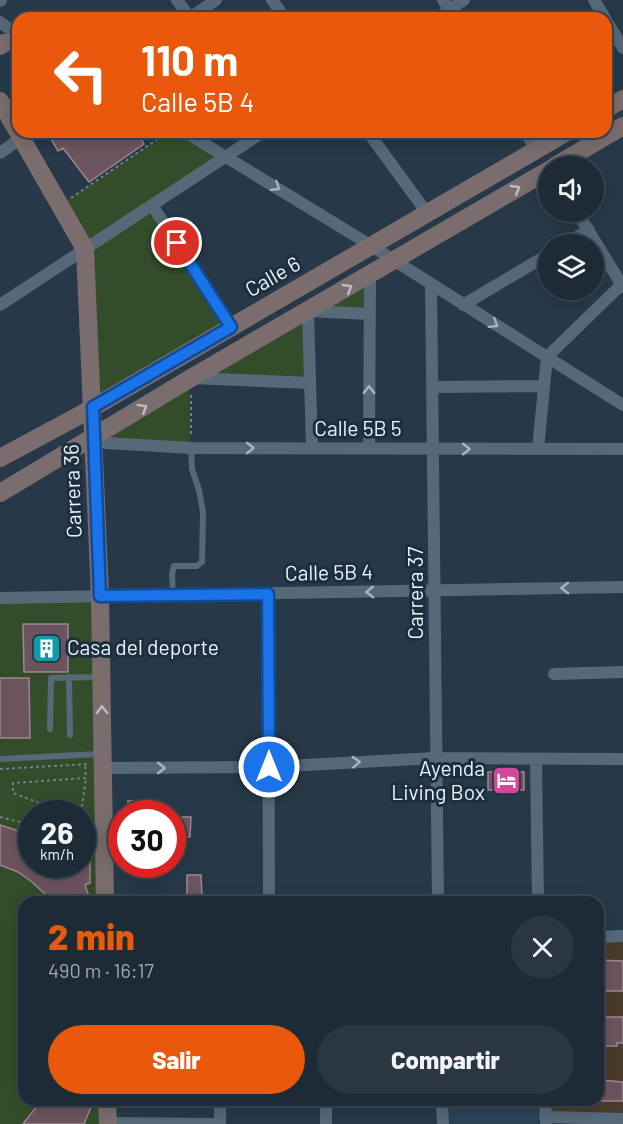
<!DOCTYPE html>
<html lang="es">
<meta charset="utf-8">
<style>
body{margin:0;font-family:Barlow,sans-serif;background:#2a3742;color:#f1f3f6;height:100vh;display:flex;flex-direction:column;font-size:22px;white-space:nowrap}
*{box-sizing:border-box;margin:0}
p{font-size:20px;color:#a0a7ad}
.icon{flex:none;width:33px;height:33px;fill:none;stroke:currentColor;stroke-width:2;stroke-linecap:round;stroke-linejoin:round}
.map{position:relative;flex:1;overflow:hidden}
.side{position:absolute;left:18px;top:896px;width:586px;height:210px;display:flex;flex-direction:column;background:#1d2b36;border-radius:18px;box-shadow:0 3px 15px #0003,0 0 0 2px #3b4751}
.side>*{flex:none}
.hud{position:absolute;left:12px;top:12px;width:600px;height:126px;border-radius:18px;box-shadow:0 3px 15px #0003,0 0 0 2px #3b4751;background:#ea580c;color:#fff;overflow:hidden}
.controls{position:absolute;left:538px;top:156px;display:grid;gap:12px}
.controls a{display:grid;place-items:center;width:66px;height:66px;border-radius:50%;background:#1d2b36;box-shadow:0 3px 15px #0003,0 0 0 2px #3b4751;font-size:30px}
.speed{position:absolute;left:18px;top:800px;display:flex;gap:12px;font-size:30px;font-weight:700;text-align:center}
.speed>*{display:grid;place-content:center;width:78px;height:78px;border-radius:50%;background:#1d2b36;box-shadow:0 3px 15px #0003,0 0 0 2px #3b4751;line-height:1}
.speed small{font-size:15px;font-weight:400}
.speed .limit{border:9px solid #d22;background:#fff;color:#111}
.pin{position:absolute;display:grid;place-items:center;width:51px;height:51px;color:#fff;margin:-26px;border:3px solid #fff;border-radius:50%;box-shadow:0 2px 6px #0007}
.me{position:absolute;width:66px;margin:-33px;rotate:0deg;stroke-linejoin:round;filter:drop-shadow(0 0 4px #0008)}
.turn{display:flex;align-items:center;gap:21px;height:126px;padding:0 30px;font-size:27px}
.turn .icon{width:78px;height:78px;stroke-width:2.5}
.turn b{display:block;font-size:42px;line-height:51px}
.round{display:grid;place-items:center;flex:none;width:63px;height:63px;border-radius:32px;background:#2a3742}
.head{display:flex;align-items:center;justify-content:space-between;height:102px;padding:0 30px}
h1{font-size:36px;font-weight:800;line-height:45px;color:#ea580c}
.primary-button{display:flex;gap:12px;margin-top:auto;padding:12px 30px}
.primary-button a{flex:1;height:69px;border-radius:36px;background:#ea580c;color:#fff;font-size:24px;font-weight:800;line-height:69px;text-align:center}
.primary-button a+a{background:#2a3742;color:#f1f3f6}
.map>svg:first-child{display:block}
</style>
<div class="map">
<svg width="623" height="1124" viewBox="0 0 623 1124">
<rect width="100%" height="100%" fill="#273948"/>
<path fill="#2b4256" d="M449 1100H538L539 1124H450Z"/>
<path fill="#483c2d" d="M623 936V1119L545 1117V1100H598L599 937Z"/>
<path fill="#334d2b" fill-rule="evenodd" d="M168 132H185L226 156 152 205 231 327 92 407 85 249 60 205Z
M369 284 368 313 324 309Z
M303 323 308 382 216 374Z
M189 389 190 446 113 440 111 434Z
M100 596 105 901 24 902V1100H107L108 1124H0V598ZM32 813H82V864H32Z"/>
<path fill="#6c545e" stroke="#9f8590" stroke-width="1.5" d="M47 132H137L144 144 89 182 63 148 58 151Z
M23 624H68V672H24Z
M0 678H29L30 738H0Z
M488 772H524V790H488Z
M128 801H152V813H128Z
M172 817H191L190 837H172Z
M0 825 32 835V864H67L74 872 90 860V883L85 885 91 902H47L44 893 32 882 18 872 0 865Z
M187 875H201L202 896H187Z
M598 960 623 961V991H598Z
M600 1017H623V1043H617V1046H600Z
M601 1080 623 1082V1101H598V1083H601Z
M51 1100H94L84 1124H23L37 1106H51Z"/>
<g fill="none" stroke-linecap="round" stroke-linejoin="round">
<path stroke="#6f7f8b" stroke-width="2" stroke-dasharray="3 3" stroke-linecap="butt" d="M71 198 168 132
M191 395V437
M0 769 90 764
M54 813 37 802 13 793V783L86 778 85 764
M81 813 86 778
M0 817 32 825"/>
<path stroke="#566979" stroke-width="6" d="M173 595 172 574 174 566H197L202 562 203 512 199 490 192 469 191 448
M69 677 70 735
M50 729 51 678 100 677
M0 759 99 754"/>
<path stroke="#566979" stroke-width="12" d="M177 0 190 18
M272 0 285 18
M443 0 454 18
M594 0 605 18
M0 1 1 0
M190 18 216 0
M437 18 464 0
M606 20 623 48
M0 22 18 35
M185 132 362 240 623 405
M368 132 427 213
M525 132 536 149
M0 153 21 138
M152 205 231 327
M577 212 623 287
M565 244 589 230
M431 285 438 902
M0 305 263 132
M463 305 549 254
M192 378 310 383
M433 387 543 386
M94 438 106 443 191 448 623 449
M312 448 308 311 369 314
M369 448 370 275
M538 449 547 357 623 283
M268 593 269 902
M0 598 623 587
M554 674 623 672
M536 759 538 902
M103 768 269 767 435 758 623 759
M598 937 623 936
M220 1100V1124
M442 1100 443 1124
M545 1100 546 1123
M545 1117 623 1119
M108 1123 220 1124
M326 1124V1100"/>
<path stroke="#7b6d6e" stroke-width="18" d="M0 46 4 43 18 40
M0 101 85 249 100 596 105 902
M606 109 623 99
M555 166 623 126
M0 458 80 415 567 132
M0 493 191 378 549 170
M107 1100 108 1124"/>
</g>
<defs><path id="oneway-chevron" d="M-2-3.5L2.5 0L-2 3.5" fill="none" stroke-width="1.6" stroke-linecap="round" stroke-linejoin="round" transform="scale(1.5)"/></defs>
<g stroke="#a6b5c1">
<use href="#oneway-chevron" transform="translate(276 187) rotate(32)"/>
<use href="#oneway-chevron" transform="translate(494 324) rotate(32)"/>
<use href="#oneway-chevron" transform="translate(369 390) rotate(-90)"/>
<use href="#oneway-chevron" transform="translate(250 448)"/>
<use href="#oneway-chevron" transform="translate(466 449)"/>
<use href="#oneway-chevron" transform="translate(565 588) rotate(179)"/>
<use href="#oneway-chevron" transform="translate(370 592) rotate(179)"/>
<use href="#oneway-chevron" transform="translate(356 762) rotate(-3)"/>
<use href="#oneway-chevron" transform="translate(161 768)"/>
</g>
<g stroke="#bcbdc3">
<use href="#oneway-chevron" transform="translate(516 189) rotate(-30)"/>
<use href="#oneway-chevron" transform="translate(348 288) rotate(-30)"/>
<use href="#oneway-chevron" transform="translate(143 408) rotate(-31)"/>
<use href="#oneway-chevron" transform="translate(102 710) rotate(-91)"/>
</g>
<g fill="none" stroke-linecap="round" stroke-linejoin="round">
<defs>
<path id="route" d="M177 243 231 327 93 407 100 596 268 594 269 767"/>
</defs>
<use href="#route" stroke="#114b97" stroke-width="15"/>
<use href="#route" stroke="#1a73e8" stroke-width="10"/>
</g>
<defs>
<symbol id="building-square" viewBox="-11 -11 22 22"><rect x="-9" y="-9" width="18" height="18" rx="4" fill="#0f9aa8" stroke="#1d2e3d"/><path d="M-4-6H4V6H1V3H-1V6H-4ZM-2.5-4.3h1.7v1.8h-1.7ZM.8-4.3h1.7v1.8H.8ZM-2.5-1h1.7V.8h-1.7ZM.8-1h1.7V.8H.8Z" fill="#fff"/></symbol>
<symbol id="hotel-square" viewBox="-11 -11 22 22"><rect x="-9" y="-9" width="18" height="18" rx="4" fill="#d1479c" stroke="#1d2e3d"/><path d="M-6-4.5h1.5V1H6V5H4.5V3h-9V5H-6ZM-4 0a1.8 1.8 0 1 1 3.6 0ZM.5 0V-2.5h3Q6-2.5 6 0Z" fill="#fff"/></symbol>
</defs>
<g fill-rule="evenodd">
<use href="#building-square" x="30" y="632" width="33" height="33"/>
<use href="#hotel-square" x="490" y="764" width="33" height="33"/>
</g>
<g text-anchor="middle" stroke-width="6" stroke-linejoin="round" paint-order="stroke">
<g font-size="21" fill="#e8f3fc" stroke="#1d2e3d">
<text transform="translate(273 277) rotate(-30)" y="7">Calle 6</text>
<text x="358" y="436">Calle 5B 5</text>
<text transform="translate(73 491) rotate(-92)" y="7">Carrera 36</text>
<text transform="translate(329 573) rotate(-1)" y="7">Calle 5B 4</text>
<text transform="translate(416 593) rotate(-90)" y="7">Carrera 37</text>
</g>
<g font-size="21" fill="#e8f3fc" stroke="#1d2e3d" text-anchor="start">
<text x="67" y="655">Casa del deporte</text>
<text x="485" y="776" text-anchor="end">Ayenda<tspan x="485" dy="24">Living Box</tspan></text>
</g>
</g>
</svg>
<div class="controls">
<a><svg class="icon" aria-label="sound" viewBox="0 0 24 24"><path d="M4 9h4l5-4v14l-5-4H4zM17 9q2 3 0 6"/></svg></a>
<a><svg class="icon" aria-label="layers" viewBox="0 0 24 24"><path d="M12 4l9 5-9 5-9-5zM3 14l9 5 9-5"/></svg></a>
</div>
<div class="speed"><div>26<small>km/h</small></div><div class="limit">30</div></div>
<div class="pin" style="left:177px;top:243px;background:#d93025"><svg class="icon" aria-label="arrive" viewBox="0 0 24 24"><path d="M6 21V4h12l-3 4 3 4H6"/></svg></div>
<svg class="me" style="left:269px;top:767px" viewBox="-20 -20 40 40"><circle r="17" fill="#1a73e8" stroke="#fff" stroke-width="3"/><path d="M0-11L8 9 0 5-8 9z" fill="#fff"/></svg>
<div class="hud">
<div class="turn"><svg class="icon" aria-label="left" viewBox="0 0 24 24"><path d="M17 20v-9H6M10 6l-5 5 5 5"/></svg><div><b>110 m</b>Calle 5B 4</div></div>
</div>
<section class="side">
<div class="head"><div><h1>2 min</h1><p>490 m · 16:17</p></div><a class="round"><svg class="icon" aria-label="close" viewBox="0 0 24 24"><path d="M6 6l12 12M18 6L6 18"/></svg></a></div>
<div class="primary-button"><a>Salir</a><a>Compartir</a></div>
</section>
</div>
